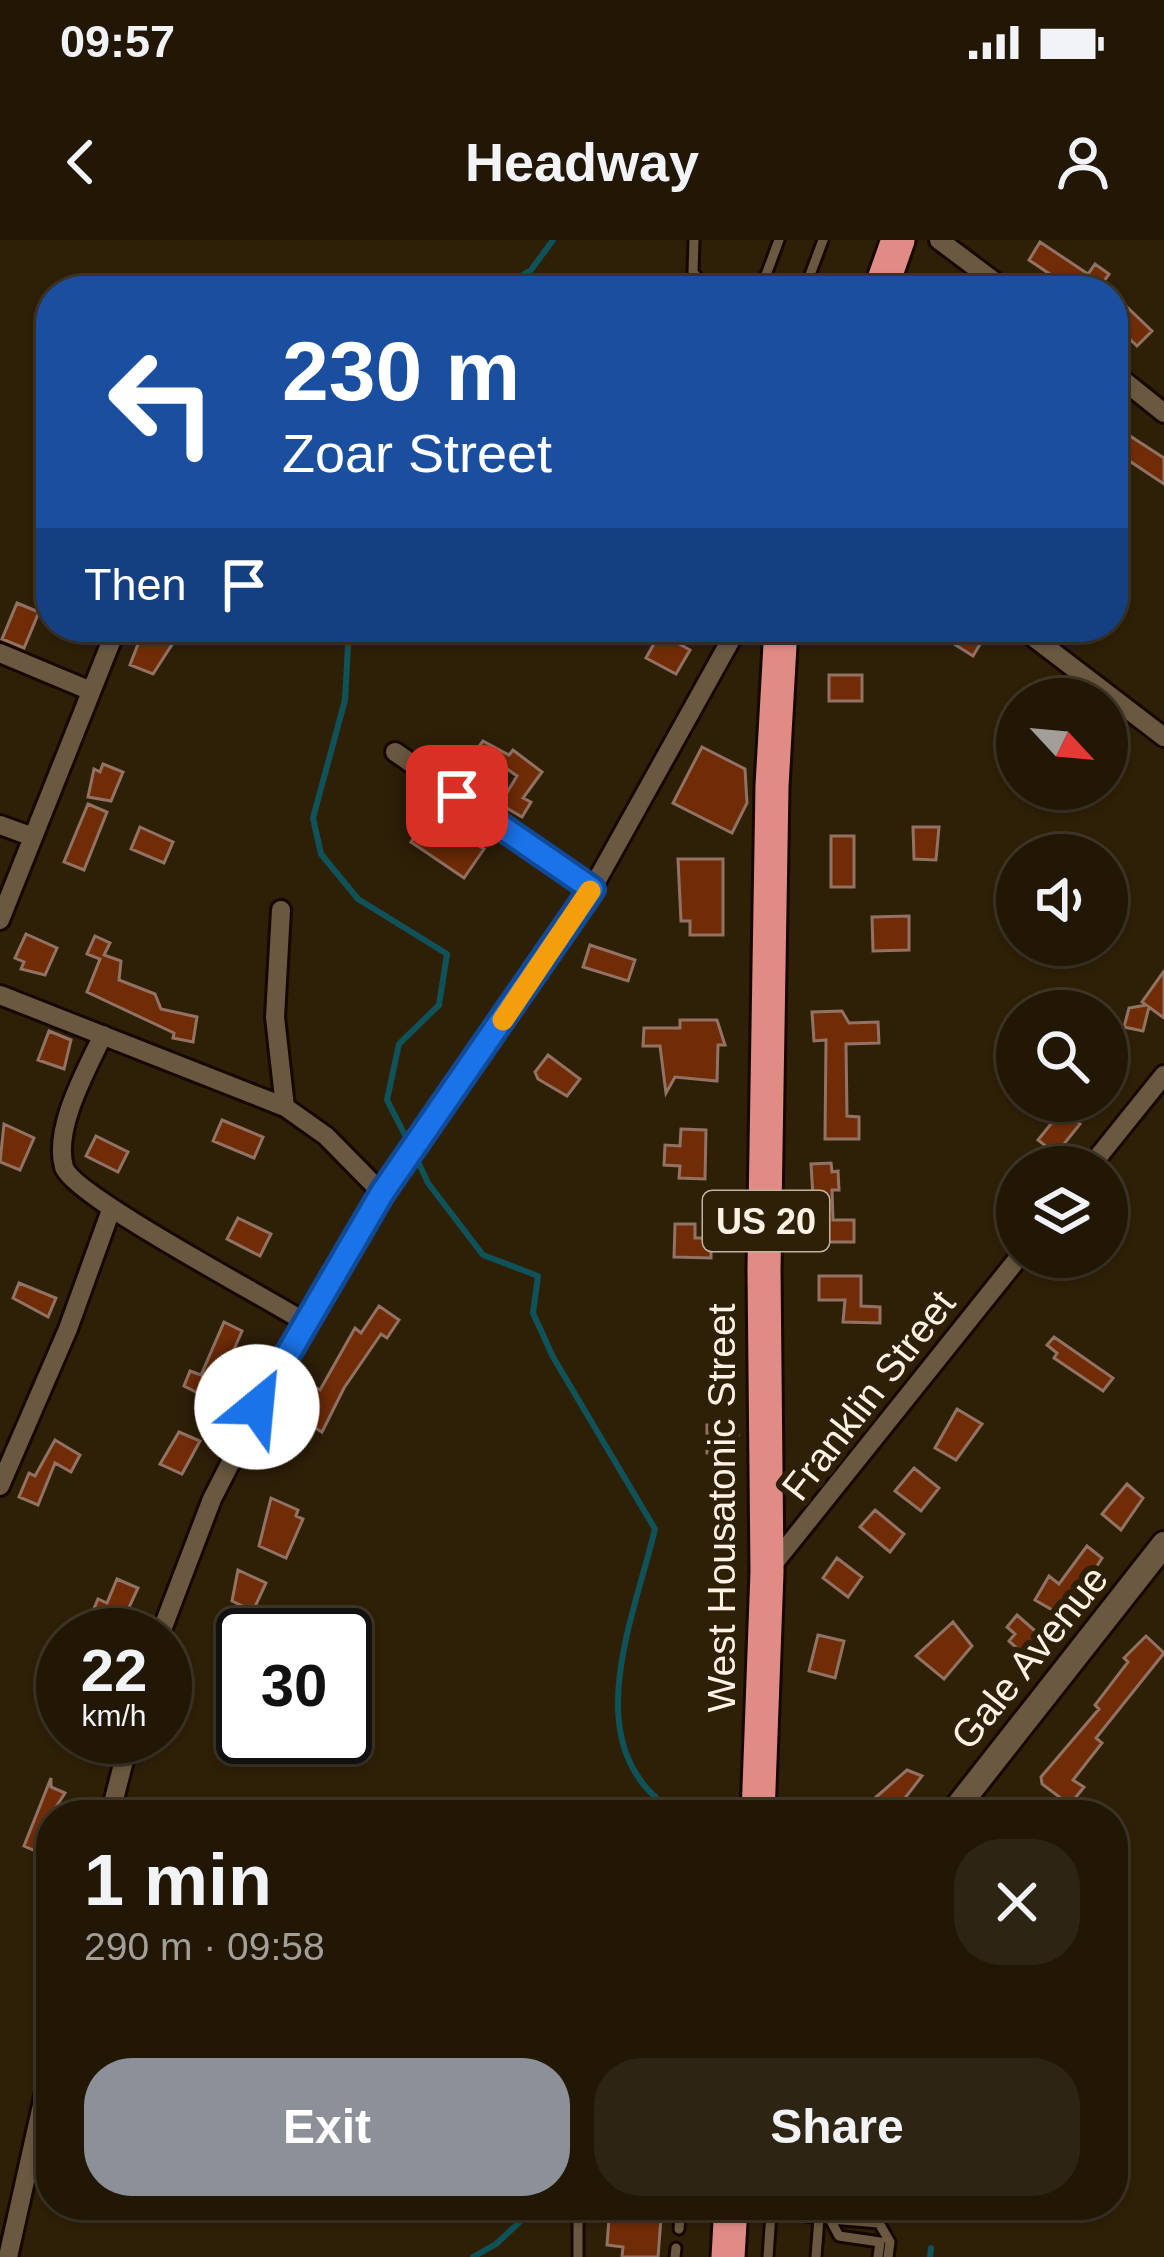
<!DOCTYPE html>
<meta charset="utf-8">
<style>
body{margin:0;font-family:Helvetica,sans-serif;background:#2e2413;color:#f1f3f6;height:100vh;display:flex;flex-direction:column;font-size:45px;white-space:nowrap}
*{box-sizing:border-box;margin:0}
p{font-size:39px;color:#a29f9a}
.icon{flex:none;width:66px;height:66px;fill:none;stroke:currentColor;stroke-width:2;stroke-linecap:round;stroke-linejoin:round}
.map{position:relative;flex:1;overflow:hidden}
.sheet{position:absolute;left:36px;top:1560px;width:1092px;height:420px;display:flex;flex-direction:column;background:#221705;border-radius:48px;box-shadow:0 3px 9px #0004,0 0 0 3px #3f3627}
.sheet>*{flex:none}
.banner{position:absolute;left:36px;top:36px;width:1092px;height:366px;border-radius:48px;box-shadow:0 3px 9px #0004,0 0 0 3px #3f3627;background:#1a4fa0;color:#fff;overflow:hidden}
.needle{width:78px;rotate:116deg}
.tools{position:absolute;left:996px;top:438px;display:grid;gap:24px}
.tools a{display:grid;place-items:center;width:132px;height:132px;border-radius:50%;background:#221705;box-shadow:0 3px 9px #0004,0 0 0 3px #3f3627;font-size:60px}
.speed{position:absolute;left:36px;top:1368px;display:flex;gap:24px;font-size:60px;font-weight:700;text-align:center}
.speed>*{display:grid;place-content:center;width:156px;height:156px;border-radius:50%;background:#221705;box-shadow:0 3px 9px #0004,0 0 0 3px #3f3627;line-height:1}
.speed small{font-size:30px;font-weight:400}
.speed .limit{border:6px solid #111;border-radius:18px;background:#fff;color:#111}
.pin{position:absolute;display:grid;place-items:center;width:102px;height:102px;color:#fff;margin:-51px;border-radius:24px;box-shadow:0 6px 18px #0006}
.me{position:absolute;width:132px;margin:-66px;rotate:28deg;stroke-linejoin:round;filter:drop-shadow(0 0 9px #0008)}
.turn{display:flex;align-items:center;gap:42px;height:252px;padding:0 48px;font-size:54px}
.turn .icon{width:156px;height:156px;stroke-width:2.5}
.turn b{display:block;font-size:84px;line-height:102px}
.then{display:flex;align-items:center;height:114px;padding:0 48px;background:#0003;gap:24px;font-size:45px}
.round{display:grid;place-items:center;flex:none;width:126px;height:126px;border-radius:48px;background:#2e2413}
.overview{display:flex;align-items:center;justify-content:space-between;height:204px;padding:0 48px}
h1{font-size:72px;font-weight:600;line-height:90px}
.cta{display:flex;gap:24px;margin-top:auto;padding:24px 48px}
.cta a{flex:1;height:138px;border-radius:48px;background:#8c9099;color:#fff;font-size:48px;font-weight:600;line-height:138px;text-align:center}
.cta a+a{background:#2e2413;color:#f1f3f6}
.status{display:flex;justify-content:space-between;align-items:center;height:84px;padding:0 60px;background:#221705;direction:ltr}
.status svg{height:33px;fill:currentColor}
header{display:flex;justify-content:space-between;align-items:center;height:156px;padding:0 48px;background:#221705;font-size:54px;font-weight:600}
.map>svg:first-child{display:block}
</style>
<div class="status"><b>09:57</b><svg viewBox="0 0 49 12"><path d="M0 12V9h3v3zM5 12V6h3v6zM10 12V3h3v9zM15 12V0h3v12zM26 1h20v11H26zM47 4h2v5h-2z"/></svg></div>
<header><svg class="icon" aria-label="back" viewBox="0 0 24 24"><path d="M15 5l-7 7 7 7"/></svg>Headway<svg class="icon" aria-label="person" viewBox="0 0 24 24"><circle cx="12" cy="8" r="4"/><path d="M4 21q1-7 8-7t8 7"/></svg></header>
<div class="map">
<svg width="1164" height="2017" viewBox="0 0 1164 2017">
<rect width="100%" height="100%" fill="#2e1f07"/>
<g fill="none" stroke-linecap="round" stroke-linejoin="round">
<path stroke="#0f525a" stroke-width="6" d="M496 51 531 30 553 0
M349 387 345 460 313 578 321 614 358 659 447 714 439 765 399 804 387 860 409 903
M415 915 428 943 483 1015 538 1036 533 1073 553 1117 655 1289C632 1385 573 1514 680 1575
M473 2017 496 2004 538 1965
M930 2017 931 2008"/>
</g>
<path fill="#702c07" stroke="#917265" stroke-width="3" d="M1040 2 1088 34 1095 24 1109 34 1097 51H1075L1029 20Z
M1127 67 1152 91 1137 106 1113 83Z
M1127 194 1164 218V244L1125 218 1113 233V211Z
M17 363 39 372 24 408 2 399Z
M927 387H971L985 396 973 416Z
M143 391 173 403 153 434 130 425Z
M660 393 690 410 676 434 646 418Z
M829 435H862V461H829Z
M483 501 509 515 513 510 542 532 523 558 531 562 522 577 500 564 517 536 478 508Z
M702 507 745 529 747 563 732 593 673 563Z
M103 524 123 532 111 561 88 557 94 529 100 532Z
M88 564 107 572 84 630 64 622Z
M434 567 454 580 449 586 484 609 464 638 411 602Z
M140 587 173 602 164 623 131 609Z
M913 587H939L936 620 914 619Z
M831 596H854V647H831Z
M678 619H723V695H690V681H681Z
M909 676V710L873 711 872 677Z
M26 694 57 708 45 735 21 729 24 722 15 718Z
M95 696 110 703 104 715 121 721 119 740 155 754 161 769 197 777 193 802 173 798 174 793 87 752 100 719 87 714Z
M590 705 635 720 628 741 583 727Z
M1164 731V778L1149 767 1143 791 1124 787 1129 768 1146 765 1142 762Z
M842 771 849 783 878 782 879 803 846 804 847 876 859 877V899H825L826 800 814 801 812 772Z
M680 780H717L725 805H718L717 841 675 837 666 853 660 806H643L644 788H680Z
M49 791 71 800 64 829 38 820Z
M548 815 580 839 567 856 538 839 535 832Z
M1062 870 1080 884 1056 914 1038 900Z
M222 880 263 897 254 918 213 901Z
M4 884 34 898 20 930 0 922Z
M681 889 706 890 705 939 679 938 680 926 664 925 665 905 680 906Z
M96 896 128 912 118 932 86 916Z
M831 923 832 932 838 931 839 950H832L833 980H854V1002H820L819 957H813L811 924Z
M238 978 271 994 260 1016 227 999Z
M675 984H695V998H711V1018L674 1017Z
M819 1036H861V1066L880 1067V1083L843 1082 845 1060H819Z
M19 1043 56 1058 48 1077 13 1058Z
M379 1066 399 1080 387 1098 381 1094 344 1148 322 1192 304 1181 314 1164 305 1158 313 1146 320 1150 355 1088 361 1093Z
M224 1082 242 1091 212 1160 184 1146 190 1131 201 1135Z
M1054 1097 1113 1138 1103 1151 1054 1118 1057 1113 1047 1105Z
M957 1169 982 1184 956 1220 935 1208Z
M707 1185H738V1213H707Z
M179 1192 200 1201 182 1234 160 1224Z
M55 1200 80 1215 71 1232 55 1223 38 1265 19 1257 29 1233 35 1236Z
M914 1228 939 1248 921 1271 895 1251Z
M1127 1244 1143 1258 1121 1290 1102 1274Z
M271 1258 298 1270 296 1276 303 1279 286 1318 259 1306Z
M875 1270 904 1294 890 1312 860 1287Z
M1087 1306 1102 1318 1068 1372 1061 1375 1035 1360 1049 1336 1059 1344Z
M837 1318 862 1337 848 1357 823 1338Z
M238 1330 266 1343 253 1371 232 1361Z
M117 1339 138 1348 125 1376 115 1377 106 1392 90 1385V1378L98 1359 107 1363Z
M1017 1375 1042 1397 1026 1416 1009 1401 1015 1394 1007 1387Z
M953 1382 972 1406 944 1439 916 1416Z
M818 1395 844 1401 835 1438 809 1431Z
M1146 1396 1164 1413 1096 1498 1102 1503 1073 1540 1084 1547 1072 1562 1062 1559 1042 1544 1041 1537 1099 1469 1095 1465 1128 1422 1124 1418Z
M907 1530 922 1536 892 1575H880L867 1565Z
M51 1538V1547L65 1553 51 1575V1605L45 1602 40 1613 24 1606Z
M610 1965H662L658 2017H622L623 2007 607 2005Z"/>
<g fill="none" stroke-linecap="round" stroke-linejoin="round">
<defs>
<path id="service" d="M694 0 693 32 708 51
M760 51 779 0
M804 51 823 0
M578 1965V2017
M739 1965 819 1978 816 2017
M819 1978 879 1983 890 2002 888 2017
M830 1979 839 1996 880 2002 878 2017
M679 1989 681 1965
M675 2017 676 2008
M768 2017 771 1973"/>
<path id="minor" d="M939 0 1007 51
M1113 132 1164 173
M1020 387 1164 497
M0 413 91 451
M395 512 592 649
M0 585 33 597
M281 670 275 777 285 867
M0 680 117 387
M0 755 285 867 326 896 382 953
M103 795C87 829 53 888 64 927 73 956 264 1056 303 1081
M1090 927 1164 835
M0 1246 68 1089 111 970
M767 1332 1019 1017
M160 1395 212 1259 303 1081 382 953 592 649 738 387
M110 1575 130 1497
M8 2017 51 1825"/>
<path id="tertiary" d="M951 1575 1164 1304"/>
<path id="trunk" d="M880 51 898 0
M758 1575 767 1332 764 1029 772 546 781 387
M728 2017 731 1965"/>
</defs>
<use href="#service" stroke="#160800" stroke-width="15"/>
<use href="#minor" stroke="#160800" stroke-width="24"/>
<use href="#tertiary" stroke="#160800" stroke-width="30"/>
<use href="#trunk" stroke="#160800" stroke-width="39"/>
<use href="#service" stroke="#6a5940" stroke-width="9"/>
<use href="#minor" stroke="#6a5940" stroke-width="18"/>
<use href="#tertiary" stroke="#6a5940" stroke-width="24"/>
<use href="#trunk" stroke="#e08c84" stroke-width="33"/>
</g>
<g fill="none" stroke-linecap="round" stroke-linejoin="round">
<defs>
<path id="route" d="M257 1167 382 953 592 649 457 556"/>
</defs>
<use href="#route" stroke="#114b97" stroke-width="30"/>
<use href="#route" stroke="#1a73e8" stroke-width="21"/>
<path stroke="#f59e0b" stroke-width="21" d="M503 780 590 651"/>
</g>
<g text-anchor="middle" stroke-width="12" stroke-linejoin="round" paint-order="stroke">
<rect fill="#2e1f07" stroke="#c0b3a2" stroke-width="3" x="703" y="951" width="126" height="60" rx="9"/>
<g font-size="36" font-weight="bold" fill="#fef3e5">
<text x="766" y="994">US 20</text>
</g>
<g font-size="39" fill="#fef3e5" stroke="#2e1f07">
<text transform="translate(868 1155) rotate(-52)" y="14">Franklin Street</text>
<text transform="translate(721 1268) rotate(-90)" y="14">West Housatonic Street</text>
<text transform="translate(1029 1417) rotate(-51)" y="14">Gale Avenue</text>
</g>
</g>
</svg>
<div class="tools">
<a><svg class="needle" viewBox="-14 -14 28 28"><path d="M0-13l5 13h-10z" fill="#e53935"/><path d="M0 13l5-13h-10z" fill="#a29f9a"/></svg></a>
<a><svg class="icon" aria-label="sound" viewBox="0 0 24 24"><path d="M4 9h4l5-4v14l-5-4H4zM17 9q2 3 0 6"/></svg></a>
<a><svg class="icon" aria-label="search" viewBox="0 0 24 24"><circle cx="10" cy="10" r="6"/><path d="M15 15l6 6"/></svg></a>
<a><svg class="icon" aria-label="layers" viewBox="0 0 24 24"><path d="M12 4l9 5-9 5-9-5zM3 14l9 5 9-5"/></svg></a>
</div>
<div class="speed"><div>22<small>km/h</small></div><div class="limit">30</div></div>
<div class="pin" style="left:457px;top:556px;background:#d93025"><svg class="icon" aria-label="arrive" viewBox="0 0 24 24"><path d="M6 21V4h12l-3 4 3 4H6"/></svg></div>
<svg class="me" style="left:257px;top:1167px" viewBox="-20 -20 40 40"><circle r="19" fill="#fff"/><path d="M0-13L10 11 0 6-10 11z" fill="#1a73e8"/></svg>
<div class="banner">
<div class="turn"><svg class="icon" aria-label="left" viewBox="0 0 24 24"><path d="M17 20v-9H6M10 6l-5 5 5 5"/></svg><div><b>230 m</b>Zoar Street</div></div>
<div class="then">Then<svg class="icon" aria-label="arrive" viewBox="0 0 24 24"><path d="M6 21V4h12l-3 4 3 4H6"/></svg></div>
</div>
<section class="sheet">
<div class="overview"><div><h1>1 min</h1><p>290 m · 09:58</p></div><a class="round"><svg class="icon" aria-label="close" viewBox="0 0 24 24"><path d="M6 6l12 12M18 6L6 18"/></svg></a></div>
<div class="cta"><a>Exit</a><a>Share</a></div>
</section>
</div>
